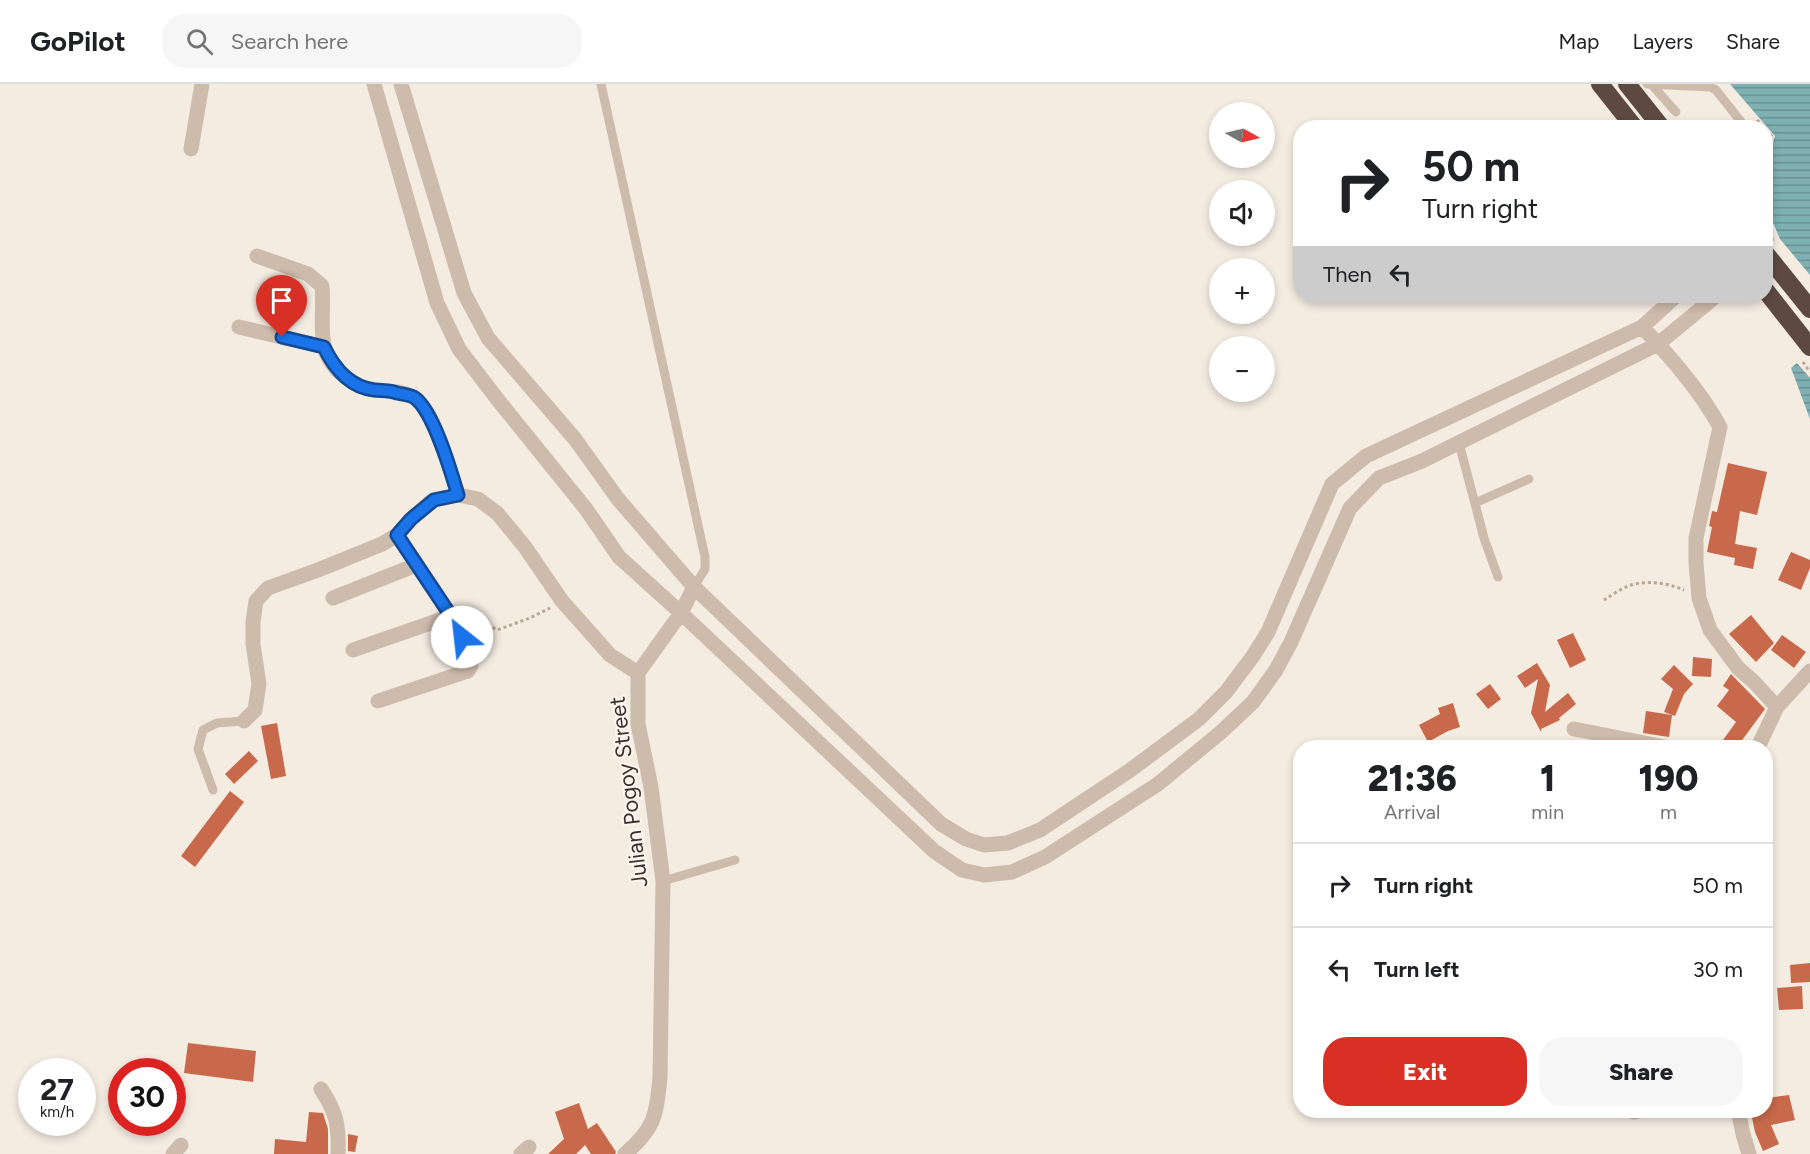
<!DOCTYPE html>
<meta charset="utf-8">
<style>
body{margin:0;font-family:Figtree,sans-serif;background:#f6f6f6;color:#202124;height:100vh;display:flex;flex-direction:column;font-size:22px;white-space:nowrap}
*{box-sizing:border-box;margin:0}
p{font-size:20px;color:#757577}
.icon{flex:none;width:33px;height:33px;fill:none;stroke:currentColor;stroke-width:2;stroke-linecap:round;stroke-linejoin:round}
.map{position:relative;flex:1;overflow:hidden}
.details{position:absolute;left:1293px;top:656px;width:480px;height:378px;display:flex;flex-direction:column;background:#fff;border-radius:24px;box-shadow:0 3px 9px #0003}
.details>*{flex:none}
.banner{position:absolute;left:1293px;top:36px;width:480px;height:183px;border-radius:24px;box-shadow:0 3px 9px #0003;background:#fff;color:#202124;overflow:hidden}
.needle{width:39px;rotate:98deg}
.controls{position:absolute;left:1209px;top:18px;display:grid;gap:12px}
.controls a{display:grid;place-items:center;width:66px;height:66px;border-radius:50%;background:#fff;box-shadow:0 3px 9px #0003;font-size:30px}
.speed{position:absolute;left:18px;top:974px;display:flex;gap:12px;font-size:30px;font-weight:700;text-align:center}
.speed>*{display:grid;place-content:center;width:78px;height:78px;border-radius:50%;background:#fff;box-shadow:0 3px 9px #0003;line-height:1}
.speed small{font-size:15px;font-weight:400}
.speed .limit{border:9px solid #d22;background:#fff;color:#111}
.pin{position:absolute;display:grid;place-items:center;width:51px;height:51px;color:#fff;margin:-62px -26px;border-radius:50% 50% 50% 0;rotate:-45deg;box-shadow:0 0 6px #0007}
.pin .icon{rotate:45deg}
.me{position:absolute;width:66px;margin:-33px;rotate:331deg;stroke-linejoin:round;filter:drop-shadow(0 0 4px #0008)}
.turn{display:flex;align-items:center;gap:21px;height:126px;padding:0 30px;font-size:27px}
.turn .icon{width:78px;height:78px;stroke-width:2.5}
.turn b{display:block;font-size:42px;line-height:51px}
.then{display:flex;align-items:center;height:57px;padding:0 30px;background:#0003;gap:12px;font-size:22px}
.eta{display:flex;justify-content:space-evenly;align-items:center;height:102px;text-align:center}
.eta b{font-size:36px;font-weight:800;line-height:42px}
.cta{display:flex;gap:12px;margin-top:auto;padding:12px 30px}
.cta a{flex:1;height:69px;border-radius:24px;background:#d93025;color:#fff;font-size:24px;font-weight:800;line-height:69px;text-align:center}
.cta a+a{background:#f6f6f6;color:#202124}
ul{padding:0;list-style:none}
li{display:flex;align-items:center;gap:18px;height:84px;padding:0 30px;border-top:2px solid #e0e0e0}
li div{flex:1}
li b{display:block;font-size:22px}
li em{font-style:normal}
header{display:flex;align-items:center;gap:36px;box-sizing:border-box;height:84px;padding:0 30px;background:#fff;border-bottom:2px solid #e0e0e0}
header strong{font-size:28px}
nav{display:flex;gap:33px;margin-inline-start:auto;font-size:21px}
.search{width:420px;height:54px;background:#f6f6f6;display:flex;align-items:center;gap:15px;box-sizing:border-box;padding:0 21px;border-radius:24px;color:#757577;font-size:22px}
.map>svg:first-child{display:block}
</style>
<header>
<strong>GoPilot</strong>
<div class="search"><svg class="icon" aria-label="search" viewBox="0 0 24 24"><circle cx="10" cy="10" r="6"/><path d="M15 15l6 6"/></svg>Search here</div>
<nav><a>Map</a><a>Layers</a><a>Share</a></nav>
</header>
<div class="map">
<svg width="1810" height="1070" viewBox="0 0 1810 1070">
<defs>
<pattern id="water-rules" width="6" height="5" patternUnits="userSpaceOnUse" patternTransform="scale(1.5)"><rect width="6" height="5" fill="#7fb0b2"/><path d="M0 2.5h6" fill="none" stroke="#699091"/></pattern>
</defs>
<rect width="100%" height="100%" fill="#f4ebe1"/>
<path fill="url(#water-rules)" d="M1730 0H1810V191L1780 155 1772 136 1771 113 1766 96V79L1775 52Z
M1797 279 1810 294V335L1791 284Z"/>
<path fill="#c8694b" d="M1728 379 1767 388 1757 431 1740 427 1735 460 1757 464 1753 485 1734 481 1735 474 1707 468 1712 443 1709 442 1712 427 1717 428Z
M1791 468 1810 476V484L1801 506 1778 496Z
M1751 531 1774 559 1756 578 1729 550Z
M1573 549 1586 576 1570 584 1557 556Z
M1782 551 1806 568 1794 584 1771 566Z
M1693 573 1712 575 1711 593 1692 592Z
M1537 579 1550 601 1545 628 1568 609 1576 620 1559 634 1560 636 1541 645V648L1531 629 1538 595 1525 604 1517 592Z
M1674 581 1693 600 1684 610 1675 632 1664 628 1673 605 1661 595Z
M1731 590 1765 625 1737 663H1718L1736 638 1717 622 1729 606 1723 602Z
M1490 600 1501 615 1488 625 1476 610Z
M1453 619 1460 643 1448 647 1428 658 1419 641 1440 630 1438 624Z
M1646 627 1672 631 1669 653 1643 649Z
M277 639 286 692 271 695 261 642Z
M249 667 258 677 234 700 225 690Z
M230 707 244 718 195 783 181 772Z
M1810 879V898L1791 899 1790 881Z
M1802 902 1803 925 1779 926 1777 904Z
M188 959 256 967 253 998 184 989Z
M1789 1011 1795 1036 1771 1041 1779 1060 1763 1067 1755 1048 1751 1029 1766 1026V1014Z
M579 1019 588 1045 597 1039 616 1068 615 1070H591L585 1061 576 1070H548L564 1055 555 1028Z
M309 1028 323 1029 328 1045V1070H274L275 1055 306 1058Z
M348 1050 358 1052 355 1068 348 1067Z"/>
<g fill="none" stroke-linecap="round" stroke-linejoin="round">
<path stroke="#b9a596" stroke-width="3" stroke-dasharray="3 3" stroke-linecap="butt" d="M1757 36 1764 44
M1766 46 1772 53 1766 71
M1766 138 1773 157
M1803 278 1810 288
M1604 516C1612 511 1622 504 1631 501 1648 496 1668 499 1684 506
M466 532H475L497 546 530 534 550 524"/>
<path stroke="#cdbbac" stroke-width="9" d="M601 0 705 473V485L694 503
M1647 0 1710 3 1716 6 1746 44
M1652 1 1676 28
M1459 359 1484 454 1498 493
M1475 419 1529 395
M213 706 198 665 203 646 217 639 244 637
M663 797 735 776"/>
<path stroke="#cdbbac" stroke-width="15" d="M374 0 437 219 459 265 498 316 586 425 619 473 681 529 934 767 962 786 984 791 1012 788 1045 773 1158 700 1220 649 1253 618 1276 586 1291 558 1350 424 1379 394 1422 377 1658 260 1716 212
M401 0 464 209 488 254 575 355 618 415 694 503 941 740 966 755 984 761 1008 759 1040 746 1129 687 1199 635 1226 608 1253 572 1268 548 1332 400 1366 372 1642 243 1676 212
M191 65 202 0
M257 172 308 190 322 202C324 221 320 242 324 261 328 284 354 304 376 306 388 307 406 307 416 315 436 333 450 385 458 411
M239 243 324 263
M1642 243C1669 271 1702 310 1720 343L1696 454V479L1699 514 1710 546 1738 584 1754 598 1777 623
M333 514 416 481
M353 566 451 532
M638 589 681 529 694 503
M378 617 468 587 471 582 470 571 462 553 451 532 397 451
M244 637 255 626 259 600 253 560V538L256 517 268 504 318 486 382 460 397 451 411 435 433 416 458 411 478 415 497 429 525 463 562 517 610 571 638 589
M1574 645 1665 663
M1758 663 1777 623 1810 587
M321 1005C337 1029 339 1042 338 1070
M1627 1026 1634 1028 1641 1026
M1738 1026 1743 1050 1749 1070
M173 1070 181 1061
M521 1070 529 1063
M625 1070C655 1044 656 1032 660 994L663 797 651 703 638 640V589"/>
<path stroke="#5c4a42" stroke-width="18" d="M1600 0 1635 44
M1627 0 1662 44
M1766 170 1810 225
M1766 207 1810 263"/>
</g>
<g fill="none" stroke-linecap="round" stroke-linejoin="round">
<defs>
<path id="route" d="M282 253 324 263C334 284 350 303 374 306 382 307 390 306 397 309 402 310 411 311 415 314 434 328 451 388 458 411L434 416 411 435 397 451 451 532 462 553"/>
</defs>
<use href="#route" stroke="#114b97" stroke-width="15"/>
<use href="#route" stroke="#1a73e8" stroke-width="10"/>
</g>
<g text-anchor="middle" stroke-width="4.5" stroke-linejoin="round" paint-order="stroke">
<g font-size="22" fill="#3b302b" stroke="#fbf5ee">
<text transform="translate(628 708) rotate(-97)" y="8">Julian Pogoy Street</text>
</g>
</g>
</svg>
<div class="controls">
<a><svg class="needle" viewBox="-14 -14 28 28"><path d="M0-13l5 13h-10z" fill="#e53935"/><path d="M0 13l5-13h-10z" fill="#757577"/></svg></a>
<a><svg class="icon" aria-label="sound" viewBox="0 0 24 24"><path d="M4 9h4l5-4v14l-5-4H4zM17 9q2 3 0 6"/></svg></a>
<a>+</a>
<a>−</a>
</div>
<div class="speed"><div>27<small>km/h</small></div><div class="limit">30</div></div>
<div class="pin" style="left:282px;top:253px;background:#d93025"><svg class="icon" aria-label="arrive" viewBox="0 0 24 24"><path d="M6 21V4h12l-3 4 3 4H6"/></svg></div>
<svg class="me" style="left:462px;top:553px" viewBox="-20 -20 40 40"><circle r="19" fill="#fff"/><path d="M0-13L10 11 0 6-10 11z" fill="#1a73e8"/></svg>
<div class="banner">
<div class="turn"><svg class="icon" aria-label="right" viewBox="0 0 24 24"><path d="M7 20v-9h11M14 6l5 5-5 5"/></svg><div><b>50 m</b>Turn right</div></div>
<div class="then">Then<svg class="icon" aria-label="left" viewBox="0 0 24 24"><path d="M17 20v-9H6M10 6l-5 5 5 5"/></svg></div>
</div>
<section class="details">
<div class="eta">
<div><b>21:36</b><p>Arrival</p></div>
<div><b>1</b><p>min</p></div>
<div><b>190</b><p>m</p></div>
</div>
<ul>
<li><svg class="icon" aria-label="right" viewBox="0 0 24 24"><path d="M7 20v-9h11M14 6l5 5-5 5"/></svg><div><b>Turn right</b></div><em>50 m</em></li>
<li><svg class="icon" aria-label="left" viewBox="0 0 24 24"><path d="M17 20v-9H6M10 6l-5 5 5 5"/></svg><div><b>Turn left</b></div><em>30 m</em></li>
</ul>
<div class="cta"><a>Exit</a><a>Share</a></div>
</section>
</div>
